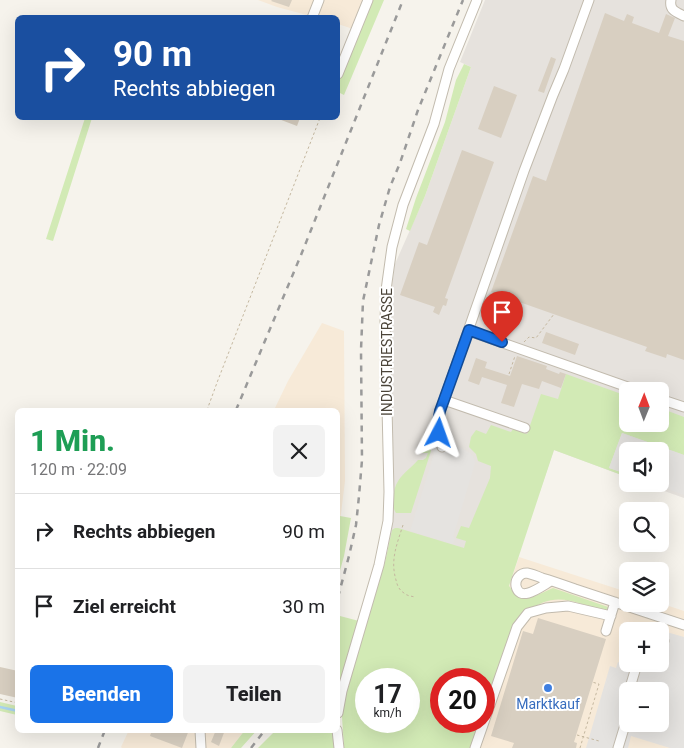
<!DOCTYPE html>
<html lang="de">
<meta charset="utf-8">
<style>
body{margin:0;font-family:Roboto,sans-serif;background:#f2f2f2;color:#202124;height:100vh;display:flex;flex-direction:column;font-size:19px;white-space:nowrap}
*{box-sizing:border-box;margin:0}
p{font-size:16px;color:#757577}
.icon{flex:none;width:28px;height:28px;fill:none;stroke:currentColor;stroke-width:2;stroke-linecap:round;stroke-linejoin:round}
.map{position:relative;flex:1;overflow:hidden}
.details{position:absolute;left:15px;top:408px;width:325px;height:325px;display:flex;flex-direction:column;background:#fff;border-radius:8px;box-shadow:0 5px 20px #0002}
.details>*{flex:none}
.guide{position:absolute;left:15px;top:15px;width:325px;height:105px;border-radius:8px;box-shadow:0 5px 20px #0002;background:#1a4fa0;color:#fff;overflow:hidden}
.needle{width:32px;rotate:1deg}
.buttons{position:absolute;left:619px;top:382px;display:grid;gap:10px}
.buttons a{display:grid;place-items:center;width:50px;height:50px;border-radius:8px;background:#fff;box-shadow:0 5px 20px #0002;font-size:25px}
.speed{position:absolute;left:355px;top:668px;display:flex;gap:10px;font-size:25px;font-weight:700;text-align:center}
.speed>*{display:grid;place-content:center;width:65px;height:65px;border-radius:50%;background:#fff;box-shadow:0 5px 20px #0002;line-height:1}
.speed small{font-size:12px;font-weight:400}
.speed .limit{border:8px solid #d22;background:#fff;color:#111}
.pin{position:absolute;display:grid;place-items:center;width:42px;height:42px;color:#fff;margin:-51px -21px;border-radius:50% 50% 50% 0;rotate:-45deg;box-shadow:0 0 5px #0007}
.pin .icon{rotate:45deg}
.me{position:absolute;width:55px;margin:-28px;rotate:4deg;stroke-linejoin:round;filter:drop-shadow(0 0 4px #0008)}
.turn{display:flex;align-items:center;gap:18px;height:105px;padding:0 15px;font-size:22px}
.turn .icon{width:65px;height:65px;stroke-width:2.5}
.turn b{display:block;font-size:35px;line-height:42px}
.round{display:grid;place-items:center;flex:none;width:52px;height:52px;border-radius:8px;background:#f2f2f2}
.summary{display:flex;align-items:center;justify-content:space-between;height:85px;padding:0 15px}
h1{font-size:30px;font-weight:800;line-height:38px;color:#1e9e55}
.action{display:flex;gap:10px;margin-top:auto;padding:10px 15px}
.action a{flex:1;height:58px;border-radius:8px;background:#1a73e8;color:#fff;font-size:20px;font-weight:800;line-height:58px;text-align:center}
.action a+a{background:#f2f2f2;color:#202124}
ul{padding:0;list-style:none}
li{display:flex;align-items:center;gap:15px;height:75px;padding:0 15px;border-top:1px solid #e0e0e0}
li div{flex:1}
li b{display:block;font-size:19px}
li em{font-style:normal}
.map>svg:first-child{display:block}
</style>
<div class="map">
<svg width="684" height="748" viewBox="0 0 684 748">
<rect width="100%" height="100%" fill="#f6f3ec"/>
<path fill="#f7ead8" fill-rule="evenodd" d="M258 0H364L353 29 338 24V18L314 17 277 7Z
M322 323 344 331 345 481 338 538V410H274L288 381Z
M519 557 627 592 628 604 660 603 684 611V748H471L484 721 509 586ZM628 631H660V664H628ZM628 691H660V724H628Z
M129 730H245L231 748H122L121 747Z"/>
<path fill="#e6e2dd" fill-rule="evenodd" d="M485 0H684V498L645 484H660V451H628L627 477 554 450 540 491 479 571 388 550 393 508 394 490 390 315 391 293 395 264 425 196 471 67 460 62ZM628 391H660V424H628Z"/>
<path fill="#d2eab5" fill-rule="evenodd" d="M371 0H384L344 95 338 92V81Z
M464 64 471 67 425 196 410 231 406 229 416 198 445 122 456 80Z
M85 118H92L53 241 46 239Z
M566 374 627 396 628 424H660V408L684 417V455L622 433 609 468 627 474V477L554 450 509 586C512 589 514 594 517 596 526 602 544 592 553 588L608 607 606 612C575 602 554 589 526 613L484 714V679H441V721H481L471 748H344L342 717 347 688 385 562 392 530 395 528H398L464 548 466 541 456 538 461 526 469 528 490 478 491 466 478 461 476 454 469 447 471 437 476 430 486 434 491 425 511 432 513 429 527 434 541 394 558 399ZM366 679H409V721H366Z
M423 441 429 443 431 451 411 513H396C393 508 393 506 393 501 394 478 404 475 418 460H423L426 458 428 453H421Z
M340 516 351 518 344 556 338 578V538Z
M340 616 359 621 338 694V622Z
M0 702 17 706V715L0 711Z
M245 730H257L241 748H231Z
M276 730H332L335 748H258Z"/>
<path fill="#e5e3e0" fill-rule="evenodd" d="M622 433 684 455V495L654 484H660V451H628L627 474 609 468Z
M452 440 459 447 470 453 474 458 475 463 453 537 455 538 453 544 410 531 434 454 432 443Z
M663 631 684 637V748H670L631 736 628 748H586L610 666 616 668 618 662 626 665 627 660 628 664H660V641ZM628 691H660V724H628Z"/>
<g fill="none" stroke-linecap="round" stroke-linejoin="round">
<path stroke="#a9d4f2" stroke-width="2.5" d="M0 707 18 711"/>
</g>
<path fill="#d8cfc1" d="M272 0H292L289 7 271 1Z
M605 13 624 21 627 14 634 17 632 23 659 33 666 14 675 18 668 36 684 41V360L667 354 666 358 645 351 647 347 491 292 533 176 546 181Z
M551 57 556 59 544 93 538 91Z
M494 86 517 95 501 138 478 129Z
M276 118H300L297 126Z
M462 150 494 162 445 298 448 299 446 306 443 305 439 315 433 312 435 307 400 295 419 242 427 245Z
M546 332 579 344 575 355 542 343Z
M517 356 547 366 546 369 559 374 560 372 566 374 561 388 542 381 539 389 522 384 514 407 501 403 507 385 482 377 479 385 468 381 476 358 487 362 485 368 510 376Z
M538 618 606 639 574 742 577 743 576 748H512L514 743 491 736 523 631 533 634Z
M0 667 18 671V698L0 694Z
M152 730H189L182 748 150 736Z
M216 730H225L219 746 211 742Z"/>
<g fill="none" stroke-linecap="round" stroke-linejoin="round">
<defs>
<path id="minor" d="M671 0C669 10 676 12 684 16
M312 18 319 0
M338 74 368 0
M469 331 639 391
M660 399 684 407
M444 400 525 428
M442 447 438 428 440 411 524 171 553 95 564 69 589 0
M551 581C543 585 520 604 516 586 515 579 520 573 527 573 532 574 537 576 542 578 553 581 564 585 575 589 611 601 647 613 684 625
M606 631 615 602
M660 640 664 641
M629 691 637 664
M338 713 342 691 379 565 388 521 389 492 385 322 386 290 392 247 403 205 434 124 449 69 477 0
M200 730 201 748
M337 730 339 748
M475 748 517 627 528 613 546 608 568 606 611 616
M618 748 628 715"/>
</defs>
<use href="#minor" stroke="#c2bbae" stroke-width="11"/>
<path stroke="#c4b79f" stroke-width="1" stroke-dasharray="2.5 2.5" stroke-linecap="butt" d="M524 342 529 337 536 338 554 314
M509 374 515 356
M207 410 218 380 320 118
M403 525C397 544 390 560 396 580 397 585 399 590 404 593 407 596 411 596 415 597
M0 699 18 703
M577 735 599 741
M580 748 599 684 592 682"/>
<use href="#minor" stroke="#fff" stroke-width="9"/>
<path stroke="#9a9a9a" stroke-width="2.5" stroke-dasharray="6 6" stroke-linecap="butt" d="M236 410 301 255 403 0
M338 597 349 556 356 525 359 496 362 460 361 350 363 301 379 225 390 187 400 163 418 110 463 0
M98 748 105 730
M251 748 265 730"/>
</g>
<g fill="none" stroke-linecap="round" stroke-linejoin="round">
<defs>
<path id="route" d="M439 433 438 422 440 411 469 330 502 342"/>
</defs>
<use href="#route" stroke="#114b97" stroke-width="12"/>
<use href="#route" stroke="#1a73e8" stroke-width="9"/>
</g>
<circle fill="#3f7fe0" stroke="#fff" stroke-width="2" cx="548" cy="688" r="5"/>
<g text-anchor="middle" stroke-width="4" stroke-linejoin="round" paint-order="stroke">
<g font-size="14" fill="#4b4439" stroke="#fff">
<text transform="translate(387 352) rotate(-90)" y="5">INDUSTRIESTRASSE</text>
</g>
<g font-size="14" fill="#366cbe" stroke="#fff">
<text x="548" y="709">Marktkauf</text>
</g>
</g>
</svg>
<div class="buttons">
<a><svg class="needle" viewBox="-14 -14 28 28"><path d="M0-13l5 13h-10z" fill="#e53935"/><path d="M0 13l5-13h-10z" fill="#757577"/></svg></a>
<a><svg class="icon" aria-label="sound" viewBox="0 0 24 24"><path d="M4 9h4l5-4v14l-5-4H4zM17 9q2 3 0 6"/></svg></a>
<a><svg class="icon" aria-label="search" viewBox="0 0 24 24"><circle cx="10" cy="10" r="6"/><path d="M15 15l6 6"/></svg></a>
<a><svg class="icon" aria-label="layers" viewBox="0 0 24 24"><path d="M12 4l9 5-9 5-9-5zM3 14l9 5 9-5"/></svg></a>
<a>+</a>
<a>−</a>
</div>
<div class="speed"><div>17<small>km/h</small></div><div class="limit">20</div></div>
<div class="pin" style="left:502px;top:342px;background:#d93025"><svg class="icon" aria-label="arrive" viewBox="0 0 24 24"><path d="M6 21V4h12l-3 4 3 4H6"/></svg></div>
<svg class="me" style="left:439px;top:433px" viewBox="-20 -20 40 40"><path d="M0-17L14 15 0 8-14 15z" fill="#1a73e8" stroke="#fff" stroke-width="4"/></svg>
<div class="guide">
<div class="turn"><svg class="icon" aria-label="right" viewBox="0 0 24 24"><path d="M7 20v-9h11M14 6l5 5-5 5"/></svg><div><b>90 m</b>Rechts abbiegen</div></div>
</div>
<section class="details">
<div class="summary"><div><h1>1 Min.</h1><p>120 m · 22:09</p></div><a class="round"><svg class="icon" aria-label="close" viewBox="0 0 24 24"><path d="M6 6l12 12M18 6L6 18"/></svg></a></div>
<ul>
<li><svg class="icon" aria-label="right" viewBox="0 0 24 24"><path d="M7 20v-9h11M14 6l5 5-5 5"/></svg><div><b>Rechts abbiegen</b></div><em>90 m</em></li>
<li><svg class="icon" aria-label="arrive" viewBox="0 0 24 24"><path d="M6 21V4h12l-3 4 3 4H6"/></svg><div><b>Ziel erreicht</b></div><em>30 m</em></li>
</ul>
<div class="action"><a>Beenden</a><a>Teilen</a></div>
</section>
</div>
